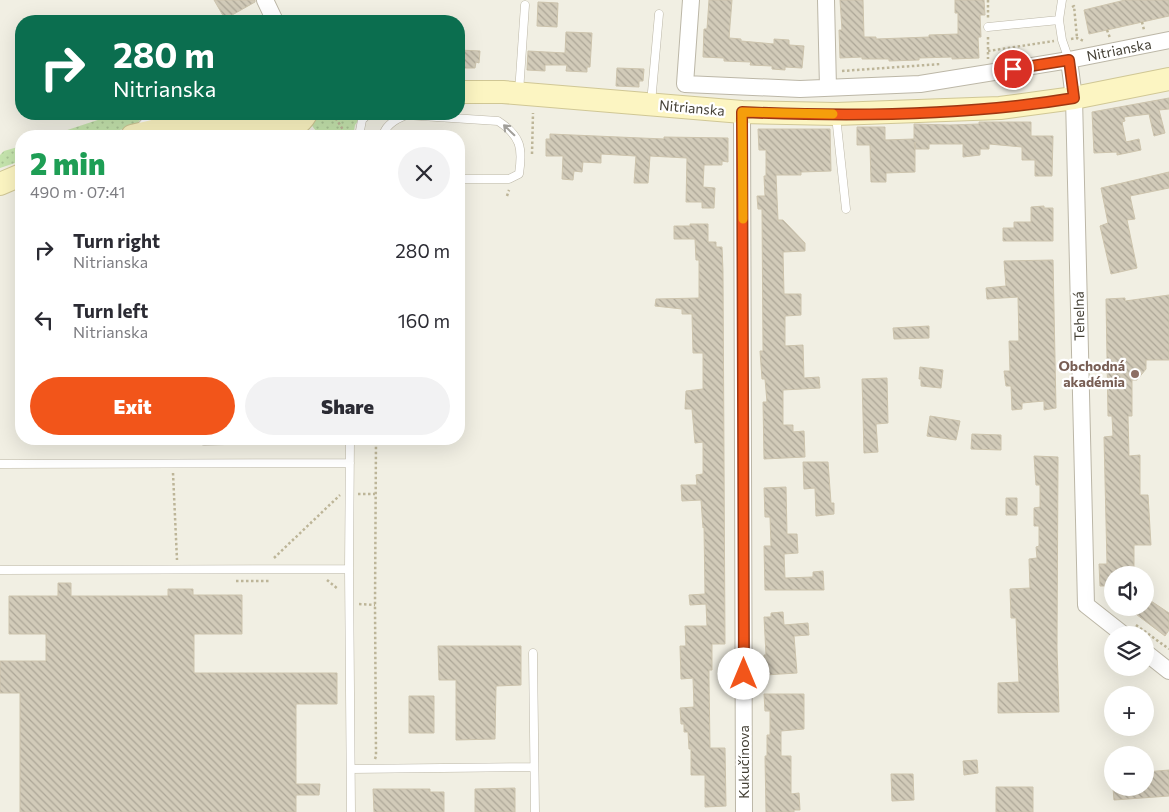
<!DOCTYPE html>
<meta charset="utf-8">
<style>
body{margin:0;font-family:Commissioner,sans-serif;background:#f2f2f3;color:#2b2b33;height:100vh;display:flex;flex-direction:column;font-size:19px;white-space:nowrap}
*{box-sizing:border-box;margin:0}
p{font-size:16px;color:#7c7c81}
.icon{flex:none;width:28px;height:28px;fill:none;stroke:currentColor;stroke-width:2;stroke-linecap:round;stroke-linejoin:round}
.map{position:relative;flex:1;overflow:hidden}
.drawer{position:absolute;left:15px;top:130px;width:450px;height:315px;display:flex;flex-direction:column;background:#fff;border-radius:20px;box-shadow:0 5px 20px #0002}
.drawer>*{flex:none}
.guide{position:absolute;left:15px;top:15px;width:450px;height:105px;border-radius:20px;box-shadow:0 5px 20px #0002;background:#0b6e4f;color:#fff;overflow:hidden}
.buttons{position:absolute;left:1104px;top:566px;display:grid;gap:10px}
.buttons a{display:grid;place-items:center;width:50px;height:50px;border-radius:50%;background:#fff;box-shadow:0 5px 20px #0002;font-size:25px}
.pin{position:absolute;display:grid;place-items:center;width:42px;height:42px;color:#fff;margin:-21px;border:2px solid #fff;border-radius:50%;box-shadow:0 1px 5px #0007}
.me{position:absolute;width:55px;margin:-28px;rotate:0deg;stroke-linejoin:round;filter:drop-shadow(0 0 4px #0008)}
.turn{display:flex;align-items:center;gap:18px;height:105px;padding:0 15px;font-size:22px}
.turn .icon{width:65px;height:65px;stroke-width:2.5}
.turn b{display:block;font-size:35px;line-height:42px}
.round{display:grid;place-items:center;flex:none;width:52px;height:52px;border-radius:26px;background:#f2f2f3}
.summary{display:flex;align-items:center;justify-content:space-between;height:85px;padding:0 15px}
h1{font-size:30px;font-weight:800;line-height:38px;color:#1e9e55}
.primary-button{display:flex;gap:10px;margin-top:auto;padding:10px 15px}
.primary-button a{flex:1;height:58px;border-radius:30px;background:#f2551a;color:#fff;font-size:20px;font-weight:800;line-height:58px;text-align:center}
.primary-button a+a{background:#f2f2f3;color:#2b2b33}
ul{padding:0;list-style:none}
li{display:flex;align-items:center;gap:15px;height:70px;padding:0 15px}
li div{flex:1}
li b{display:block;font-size:19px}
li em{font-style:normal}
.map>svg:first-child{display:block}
</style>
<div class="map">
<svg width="1169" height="812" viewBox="0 0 1169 812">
<defs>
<pattern id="grass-dots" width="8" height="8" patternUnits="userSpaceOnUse" patternTransform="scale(1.25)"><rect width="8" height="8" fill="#c5e4ad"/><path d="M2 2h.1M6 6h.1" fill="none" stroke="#aac595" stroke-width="1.8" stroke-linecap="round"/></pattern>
<pattern id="building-back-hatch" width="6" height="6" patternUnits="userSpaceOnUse" patternTransform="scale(1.25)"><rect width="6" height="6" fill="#d2cbb9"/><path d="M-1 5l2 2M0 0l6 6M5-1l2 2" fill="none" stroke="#aca697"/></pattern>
</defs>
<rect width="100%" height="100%" fill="#f1efe3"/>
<path fill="url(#grass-dots)" d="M116 114H145L136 125 100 136H49Z
M318 114H363L355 125 353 136C337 136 320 141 311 124L314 117Z
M21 146V161L0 168V155L4 151Z"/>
<path fill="url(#building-back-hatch)" stroke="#cdc4ad" d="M214 0H255V2L225 19Z
M709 0H732L729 38 741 39V41L774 44V39L789 40V45L804 46 802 68 785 67V70L772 69V66L750 65 751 62 724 61V58L703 57 704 29H707Z
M840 0H863L864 37H876V39L929 37V35L958 34V13H955V0H984L985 15H980L981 37H978L979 58 952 59V57L919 58V60L889 61V59H862V57L840 58 839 30H842Z
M1125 0H1169V16L1089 34 1084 10Z
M538 2 558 3 557 27 537 26Z
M566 32 592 33 590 67H587V72L566 71 567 65H545V71L527 70 528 51 565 53Z
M459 50 480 51 479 63 476 62 475 68H459Z
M617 68 644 69 643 81H639V87L616 86Z
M1169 98V109L1159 110 1165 133 1154 136 1149 114 1124 117 1125 121 1122 122 1126 142 1139 139 1141 150 1117 155V152L1094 153 1092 112Z
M979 122H1031V136H1053L1052 176H1035V160H1022V147L989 144V149H980V155L963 157V144H929V149H915V142V172L886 173V182H871L870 145H857V127H885V140L914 139V124L950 125 979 124Z
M758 129H830L831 171 801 172V175H776L778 220H783L805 243V251L783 252 784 294H801V315L785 316V346L803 345 804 378 819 377 820 388 783 390V425H793V432L804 431 805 457 764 459 763 402H767L765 379H762L760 351H763L762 209H758L757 196H765L764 176H766V150H759Z
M550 134 664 139V137L728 138V162L722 161V165H704L703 187 715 188 714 208H702V202H686L687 158 650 156 648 183H634L636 156 601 154V163L583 162 582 172 574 171 573 180 562 179 563 156H546V139H550Z
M1169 172V188L1130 196 1135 219 1127 220 1137 268 1111 274 1100 226 1108 223 1101 188Z
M1044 206V208H1053V241H1003V228H1014V222H1031V207Z
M690 224H708V242H716V247H722L723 271 725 644H712V670H709V679L710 748H725L726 806 705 807V775H691V749H689L688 732H684V724H681L680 708 694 707 693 678 681 679 680 646H686L685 626H707L706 604 690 605 689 595 705 594 704 527 703 528 701 500 682 501 681 485H697L696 475 703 474V442L695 443 692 409H685L686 391 703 389V353H693L692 314H682V309L655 306 656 299 699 298V260H696L695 239H674V226H690Z
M1053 260 1056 408 1044 410V401L1022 403V409L1012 410 1011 386H1006L1004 371H1010L1009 341H1019L1018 297 987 299 986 288 1006 286 1004 261Z
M1169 295V360H1146V369L1137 380H1132V416H1128L1129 456 1140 455V495H1148L1151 545H1134V569L1118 570V575H1112V586H1100L1099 564H1107L1104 437 1113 436 1112 416H1108L1106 299 1125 298V301Z
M929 326V338L894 339 893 328Z
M920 367 943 370 941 388 921 386V379H919Z
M887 378 888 423 876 424 878 452 864 453 862 379Z
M930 416 960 421 956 440 927 436Z
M972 434 1001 435V450L971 449Z
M1034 456 1058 457 1057 648 1059 712 998 713V683L1019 682 1016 618H1011L1010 589 1030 588 1029 559 1037 558 1036 547 1039 546V526H1034V508L1040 507V485H1036Z
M803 462H828L831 503H834V514L816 516 815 488 804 489Z
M786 487 787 534H797L798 553 784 554 785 578 813 577V572L823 571 824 590H765L764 546H771L770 517H765L764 488Z
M1006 498H1017V515H1006Z
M58 583H71V596H168V589H193V595H242V634H194V673H337V704H296V784H320L319 795H296V812H20V693H0V661H46V634H9V596H58Z
M1145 597 1169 613V630L1165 636 1128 608H1145Z
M783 612 784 625 808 623 809 635 794 636 797 673 765 675 764 655H766L764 617H771V613Z
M438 646H521V685L496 686 495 739 456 740V680H439Z
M764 694H804V729L781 731V756H791V794L799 793 800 810H794V812H766L765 756H767V735H770V711H765Z
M409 696H434V733H409Z
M977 760 978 773 964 775 963 761Z
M1169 770V796L1114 800 1113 788H1145V772Z
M891 774H913L914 800 892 801Z
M996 787H1033V812H996Z
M515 788V812H475V789Z
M373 789H430V792H444V812H374Z"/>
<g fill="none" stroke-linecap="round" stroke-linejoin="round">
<defs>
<path id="service" d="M1059 20 1062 0
M988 27 1059 20 1062 40 1069 60
M519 92 525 5
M651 103 659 14
M836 116 846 209
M139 129 152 114
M293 132 306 136
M359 136 362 120 368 114
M383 136C385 125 396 119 406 115L498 121C521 136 523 148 519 174L509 179H459
M350 439 349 569 351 812
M204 441 283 439
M0 464 350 463
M0 570 349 569
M533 653 535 812
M351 769 534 767"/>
<path id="minor" d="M265 0 275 21
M691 0 685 84 800 89 920 84 1069 60 1169 40
M826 0 828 88
M1069 60 1074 98 1086 605 1124 635
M742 112 744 812
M1145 652 1169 671"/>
<path id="secondary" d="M459 92H503L742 112 836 114 1000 108 1074 98 1169 79
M257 114C269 133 295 134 306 114
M132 136 191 122 203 124 261 120
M0 184 21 175"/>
</defs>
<use href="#service" stroke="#bcb7a7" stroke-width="9"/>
<use href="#minor" stroke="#bcb7a7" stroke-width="18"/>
<use href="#secondary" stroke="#d0c795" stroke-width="24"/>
<path stroke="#bdb598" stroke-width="2.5" stroke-dasharray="2.5 2.5" stroke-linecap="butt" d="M988 0V19
M1072 7 1074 6 1077 38
M1142 22 1144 30
M1107 30 1110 38
M988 37V59
M1071 39 1077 38 1084 41
M988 51 1054 41
M842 71 941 64
M333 114 347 136
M532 154 533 113
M507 196 509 190
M173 473 177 560
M358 494H375
M274 558 340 495
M327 580 338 589
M236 581H270
M359 604 375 605
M1136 625 1169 649
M375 759 376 756 375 605 376 439"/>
<use href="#service" stroke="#fff" stroke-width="8"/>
<use href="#minor" stroke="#fff" stroke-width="16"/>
<use href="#secondary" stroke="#fcf5c2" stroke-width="22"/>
</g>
<defs><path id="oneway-shaft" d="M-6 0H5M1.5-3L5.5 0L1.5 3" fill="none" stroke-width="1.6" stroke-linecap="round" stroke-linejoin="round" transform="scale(1.25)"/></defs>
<use stroke="#a19f9a" href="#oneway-shaft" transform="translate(509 130) rotate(-136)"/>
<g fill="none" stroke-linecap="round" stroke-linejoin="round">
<defs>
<path id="route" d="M744 674 742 112C852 117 966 116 1074 98L1069 60 1013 69"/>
</defs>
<use href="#route" stroke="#9d3711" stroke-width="12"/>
<use href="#route" stroke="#f2551a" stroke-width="9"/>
<path stroke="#f59e0b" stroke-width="9" d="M743 219 742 112 833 114"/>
</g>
<circle fill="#8d6e63" stroke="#fff" stroke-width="2" cx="1135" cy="374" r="5"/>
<g text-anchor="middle" stroke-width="4.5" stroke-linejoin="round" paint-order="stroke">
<g font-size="14" fill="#433f34" stroke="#fff">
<text transform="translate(1119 50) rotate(-11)" y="5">Nitrianska</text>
<text transform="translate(692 108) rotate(5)" y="5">Nitrianska</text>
<text transform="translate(1079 316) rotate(-91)" y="5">Tehelná</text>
<text transform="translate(744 762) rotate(-90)" y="5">Kukučínova</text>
</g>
<g font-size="14" font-weight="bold" fill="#785e54" stroke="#fff" text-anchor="end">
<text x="1125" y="371">Obchodná<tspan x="1125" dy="16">akadémia</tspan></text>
</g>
</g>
</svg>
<div class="buttons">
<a><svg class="icon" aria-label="sound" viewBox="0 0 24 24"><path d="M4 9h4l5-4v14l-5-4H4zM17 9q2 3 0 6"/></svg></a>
<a><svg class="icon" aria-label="layers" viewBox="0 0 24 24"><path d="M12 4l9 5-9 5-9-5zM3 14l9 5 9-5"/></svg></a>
<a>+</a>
<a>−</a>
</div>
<div class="pin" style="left:1013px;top:69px;background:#d93025"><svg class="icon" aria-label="arrive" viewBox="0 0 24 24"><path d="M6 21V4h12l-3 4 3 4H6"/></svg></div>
<svg class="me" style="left:744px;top:674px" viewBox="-20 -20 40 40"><circle r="19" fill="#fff"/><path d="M0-13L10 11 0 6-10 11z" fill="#f2551a"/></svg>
<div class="guide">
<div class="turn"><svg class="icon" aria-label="right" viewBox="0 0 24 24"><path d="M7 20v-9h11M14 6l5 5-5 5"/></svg><div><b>280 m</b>Nitrianska</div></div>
</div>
<section class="drawer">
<div class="summary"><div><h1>2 min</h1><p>490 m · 07:41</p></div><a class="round"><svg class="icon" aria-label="close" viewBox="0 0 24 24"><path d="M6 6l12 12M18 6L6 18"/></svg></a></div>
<ul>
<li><svg class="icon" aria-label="right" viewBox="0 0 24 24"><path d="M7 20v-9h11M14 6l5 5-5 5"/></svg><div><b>Turn right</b><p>Nitrianska</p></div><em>280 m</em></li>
<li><svg class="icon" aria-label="left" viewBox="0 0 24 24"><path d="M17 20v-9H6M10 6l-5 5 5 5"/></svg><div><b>Turn left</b><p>Nitrianska</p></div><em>160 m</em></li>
</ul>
<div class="primary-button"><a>Exit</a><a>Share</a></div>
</section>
</div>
